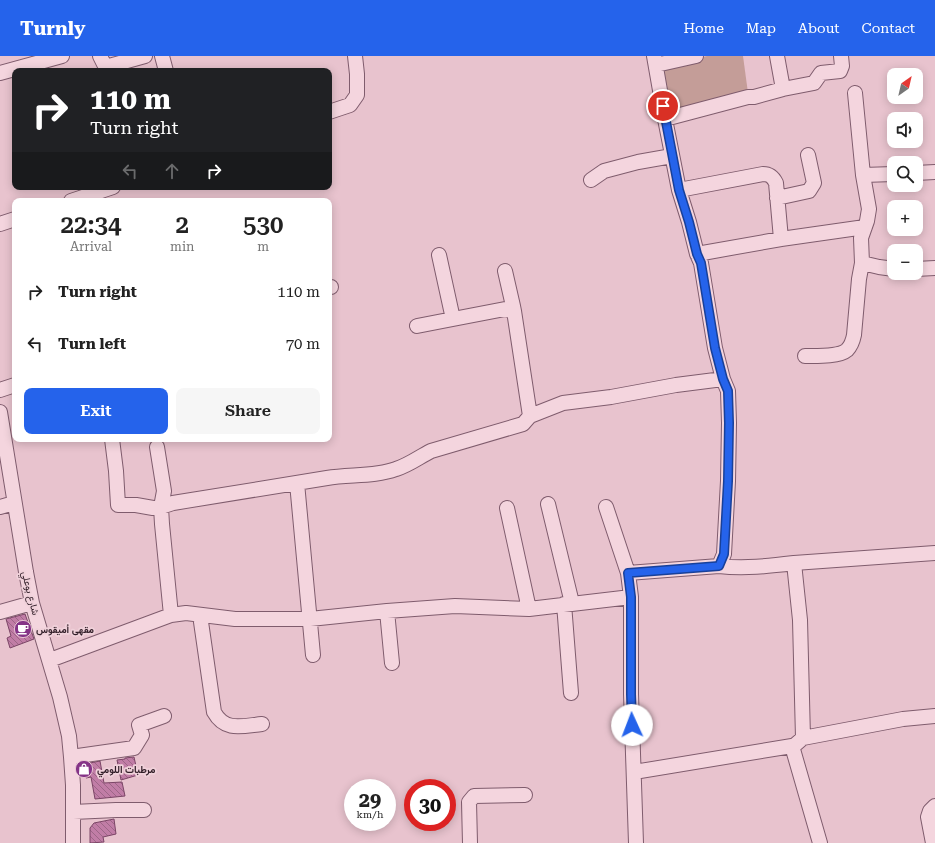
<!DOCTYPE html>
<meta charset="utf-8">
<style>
body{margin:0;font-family:"Roboto Serif",Vazirmatn,serif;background:#f6f6f6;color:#222;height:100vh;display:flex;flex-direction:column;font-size:15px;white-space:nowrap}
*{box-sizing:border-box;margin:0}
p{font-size:13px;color:#767676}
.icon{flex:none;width:22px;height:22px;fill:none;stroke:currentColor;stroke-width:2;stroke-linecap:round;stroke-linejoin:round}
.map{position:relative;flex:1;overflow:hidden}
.panel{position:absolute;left:12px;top:142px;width:320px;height:244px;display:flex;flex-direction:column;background:#fff;border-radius:8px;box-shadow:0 2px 10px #0003}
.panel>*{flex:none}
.top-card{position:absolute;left:12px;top:12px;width:320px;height:122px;border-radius:8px;box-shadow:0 2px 10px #0003;background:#202124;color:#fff;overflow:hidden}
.needle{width:26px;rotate:34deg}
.fabs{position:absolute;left:887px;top:12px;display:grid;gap:8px}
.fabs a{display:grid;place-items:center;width:36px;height:36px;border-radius:8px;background:#fff;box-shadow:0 2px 10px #0003;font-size:20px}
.speed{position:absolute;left:344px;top:723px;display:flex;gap:8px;font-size:20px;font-weight:700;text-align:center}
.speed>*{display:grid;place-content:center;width:52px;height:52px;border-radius:50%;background:#fff;box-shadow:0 2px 10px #0003;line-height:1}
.speed small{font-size:10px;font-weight:400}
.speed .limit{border:6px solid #d22;background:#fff;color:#111}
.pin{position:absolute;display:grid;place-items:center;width:34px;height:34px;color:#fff;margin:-17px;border:2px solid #fff;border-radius:50%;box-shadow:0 1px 4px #0007}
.me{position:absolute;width:44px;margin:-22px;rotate:358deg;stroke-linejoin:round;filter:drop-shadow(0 0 3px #0008)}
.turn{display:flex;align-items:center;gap:14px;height:84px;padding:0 12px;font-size:18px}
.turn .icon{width:52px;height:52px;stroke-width:2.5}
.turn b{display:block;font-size:28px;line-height:34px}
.lanes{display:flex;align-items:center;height:38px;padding:0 12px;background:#0003;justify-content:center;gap:20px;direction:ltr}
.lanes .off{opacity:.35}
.eta{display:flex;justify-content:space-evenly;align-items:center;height:68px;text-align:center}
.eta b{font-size:24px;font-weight:600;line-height:28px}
.action{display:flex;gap:8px;margin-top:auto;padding:8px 12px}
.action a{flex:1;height:46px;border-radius:8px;background:#2563eb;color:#fff;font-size:16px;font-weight:600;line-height:46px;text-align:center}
.action a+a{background:#f6f6f6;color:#222}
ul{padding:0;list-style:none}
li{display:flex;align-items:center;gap:12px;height:52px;padding:0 12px}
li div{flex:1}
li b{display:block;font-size:15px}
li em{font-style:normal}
header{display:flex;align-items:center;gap:24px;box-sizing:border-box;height:56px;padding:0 20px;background:#2563eb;color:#fff}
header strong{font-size:19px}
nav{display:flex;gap:22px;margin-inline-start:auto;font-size:14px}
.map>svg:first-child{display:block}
</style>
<header>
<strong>Turnly</strong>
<nav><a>Home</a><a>Map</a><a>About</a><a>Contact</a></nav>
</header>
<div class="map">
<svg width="935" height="787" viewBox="0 0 935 787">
<defs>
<pattern id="building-back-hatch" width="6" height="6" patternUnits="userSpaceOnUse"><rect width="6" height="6" fill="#c17da6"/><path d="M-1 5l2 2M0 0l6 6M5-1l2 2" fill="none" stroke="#9d6687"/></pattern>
</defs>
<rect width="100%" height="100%" fill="#e8c3ce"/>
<path fill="#c49d98" d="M707 0H743L748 37 675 58 669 54 662 16 664 11Z"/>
<path fill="url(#building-back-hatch)" stroke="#7b4566" d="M25 558 34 583 10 592 7 582 11 580 6 563Z
M134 701 138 719 121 724 117 704 125 703V702Z
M100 705 104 727 122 726 125 740 95 743 91 721 86 722 85 708Z
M114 763 116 778 103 781 104 786 90 787V772L94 767Z"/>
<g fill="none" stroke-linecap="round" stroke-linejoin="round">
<defs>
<path id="minor" d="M100 0 104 8 109 10 145 0
M162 0 166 15
M656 9 696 0
M0 17 62 0
M783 33 814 27 821 17 840 15 842 10 841 0
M855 37 863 119 869 153 867 165 861 182 862 207 879 211 894 213
M329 56 350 49 357 39V18L355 0
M665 63 748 41H754L783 33 777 0
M916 117 935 116
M863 119 894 118
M591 124 604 115 638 106 672 100
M679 134 763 118C770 118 773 121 776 127L781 183
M777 142 809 135 814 127 808 99
M71 145 113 131
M0 168 15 163
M697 198 781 183 865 171
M439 199 453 263 505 253 514 255
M916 213 935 212
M505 215 513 250 514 255 530 360
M329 231H331
M417 270 453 263
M805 300C816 300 839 301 847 294 851 290 853 284 854 279L859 223 862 207
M0 334 15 329
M0 356 26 516 32 547 60 641 69 680 71 701 73 729V787
M112 383 116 415 118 449H136L153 452 161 451 173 447C224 439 275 430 327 422 349 418 374 421 396 413 409 409 419 401 431 395L523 368 530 360 563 347 611 341 676 329 723 323
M157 391 164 435 161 451 162 468 171 559
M297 427 313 599
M548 448 572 547
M0 451 14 447
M606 451 628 517 631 541
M507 452 529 553
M794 507 935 497
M719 510C744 513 769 510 794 507L800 564 803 682
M628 517 719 510 724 498 728 425 729 367 728 335 723 323 715 292 701 207 697 198 689 166 679 134 665 63 654 0
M564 548 571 637
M387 555 392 607
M0 556 32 547
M200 559 214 656C225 676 242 670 262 668
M50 604 171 559 186 557 235 563H310L387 555 455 550 529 553 631 541V638L636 787
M796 688 803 682 903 663 935 660
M71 701 134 692 142 679 139 669 164 660
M634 716 792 690 820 787
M73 756 116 754H144
M470 787 469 746 474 740 525 739
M933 787 928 761 930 755 935 750"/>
</defs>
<use href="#minor" stroke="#7f5c6d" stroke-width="16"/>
<use href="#minor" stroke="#f4d5de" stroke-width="14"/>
</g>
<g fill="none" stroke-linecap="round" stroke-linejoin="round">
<defs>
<path id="route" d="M632 669 631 638V541L628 517 719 510 724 498 728 425 729 367 728 335 723 323 715 292 701 207 697 198 689 166 679 134 663 50"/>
</defs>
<use href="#route" stroke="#184099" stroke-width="10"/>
<use href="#route" stroke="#2563eb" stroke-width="7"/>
</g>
<defs>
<symbol id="cafe-disc" viewBox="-11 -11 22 22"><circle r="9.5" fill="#853487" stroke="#f0d1da"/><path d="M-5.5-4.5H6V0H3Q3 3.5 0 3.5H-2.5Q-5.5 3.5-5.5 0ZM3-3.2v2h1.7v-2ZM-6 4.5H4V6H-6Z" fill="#fff"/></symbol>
<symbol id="shop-disc" viewBox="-11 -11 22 22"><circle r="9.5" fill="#853487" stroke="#f0d1da"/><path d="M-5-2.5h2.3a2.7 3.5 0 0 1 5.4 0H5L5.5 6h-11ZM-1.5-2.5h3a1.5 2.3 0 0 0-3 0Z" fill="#fff"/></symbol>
</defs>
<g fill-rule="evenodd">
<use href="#cafe-disc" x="13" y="563" width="20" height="20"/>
<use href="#shop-disc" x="74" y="703" width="20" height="20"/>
</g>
<g text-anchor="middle" stroke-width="3.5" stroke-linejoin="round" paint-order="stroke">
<g font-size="10" fill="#311e28" stroke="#f0d1da">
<text transform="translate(31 537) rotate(76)" y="4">شارع بوعلي</text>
</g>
<g font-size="10" font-weight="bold" fill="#311e28" stroke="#f0d1da" text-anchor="start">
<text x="36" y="577">مقهى أميقوس</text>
<text x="97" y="717">مرطبات اللومي</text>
</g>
</g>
</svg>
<div class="fabs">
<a><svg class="needle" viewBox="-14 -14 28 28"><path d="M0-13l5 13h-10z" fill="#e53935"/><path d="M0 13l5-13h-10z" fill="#767676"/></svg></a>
<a><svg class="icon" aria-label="sound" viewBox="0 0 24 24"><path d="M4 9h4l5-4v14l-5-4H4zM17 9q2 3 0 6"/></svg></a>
<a><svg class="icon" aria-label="search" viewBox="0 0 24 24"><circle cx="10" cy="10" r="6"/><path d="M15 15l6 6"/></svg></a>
<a>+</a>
<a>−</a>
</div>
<div class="speed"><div>29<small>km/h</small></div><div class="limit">30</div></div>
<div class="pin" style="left:663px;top:50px;background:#d93025"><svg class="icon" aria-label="arrive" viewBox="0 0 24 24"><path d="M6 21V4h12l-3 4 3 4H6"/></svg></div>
<svg class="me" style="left:632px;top:669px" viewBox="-20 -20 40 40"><circle r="19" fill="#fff"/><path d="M0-13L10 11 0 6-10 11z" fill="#2563eb"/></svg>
<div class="top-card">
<div class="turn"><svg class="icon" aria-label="right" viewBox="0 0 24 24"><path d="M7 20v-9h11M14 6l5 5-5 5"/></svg><div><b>110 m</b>Turn right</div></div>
<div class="lanes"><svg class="icon off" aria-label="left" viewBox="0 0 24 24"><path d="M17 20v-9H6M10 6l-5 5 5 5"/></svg><svg class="icon off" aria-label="ahead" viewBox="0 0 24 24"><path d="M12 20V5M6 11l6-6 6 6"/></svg><svg class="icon" aria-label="right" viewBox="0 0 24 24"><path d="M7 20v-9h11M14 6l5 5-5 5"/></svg></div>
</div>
<section class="panel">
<div class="eta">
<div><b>22:34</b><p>Arrival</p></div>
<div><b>2</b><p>min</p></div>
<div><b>530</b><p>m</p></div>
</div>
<ul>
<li><svg class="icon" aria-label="right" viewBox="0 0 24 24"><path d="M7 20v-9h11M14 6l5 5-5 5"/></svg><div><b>Turn right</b></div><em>110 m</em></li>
<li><svg class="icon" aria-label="left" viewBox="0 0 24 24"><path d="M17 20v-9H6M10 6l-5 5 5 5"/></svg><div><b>Turn left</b></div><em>70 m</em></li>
</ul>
<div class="action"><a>Exit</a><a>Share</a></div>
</section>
</div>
